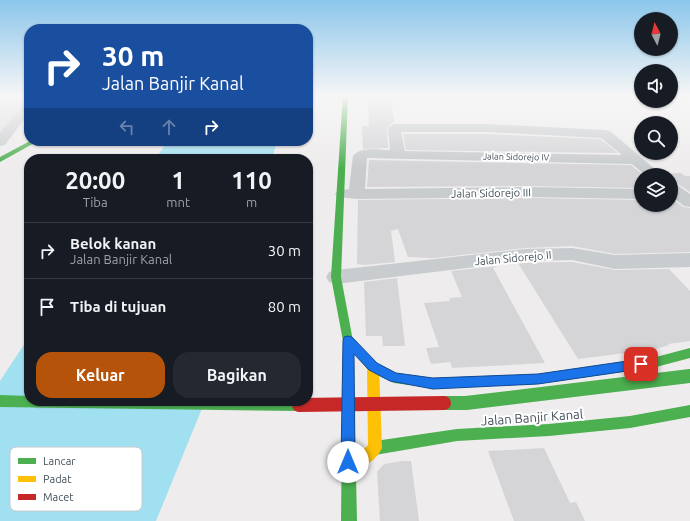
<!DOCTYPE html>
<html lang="id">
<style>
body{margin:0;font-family:Ubuntu,sans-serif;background:#242831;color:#f1f3f6;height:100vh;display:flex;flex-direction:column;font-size:15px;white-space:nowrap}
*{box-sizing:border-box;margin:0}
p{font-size:13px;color:#9ea1a6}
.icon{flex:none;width:22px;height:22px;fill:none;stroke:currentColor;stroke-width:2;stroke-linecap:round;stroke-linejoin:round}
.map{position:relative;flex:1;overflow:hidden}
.sheet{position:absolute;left:24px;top:154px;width:289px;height:252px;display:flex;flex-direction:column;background:#171b24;border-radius:16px;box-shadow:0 1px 3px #0004}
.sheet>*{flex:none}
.banner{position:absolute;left:24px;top:24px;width:289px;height:122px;border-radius:16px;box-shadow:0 1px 3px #0004;background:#1a4fa0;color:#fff;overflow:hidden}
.needle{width:26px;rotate:353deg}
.buttons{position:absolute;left:634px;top:12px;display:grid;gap:8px}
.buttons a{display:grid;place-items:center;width:44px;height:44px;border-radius:50%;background:#171b24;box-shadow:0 1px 3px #0004;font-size:20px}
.pin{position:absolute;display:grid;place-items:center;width:34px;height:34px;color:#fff;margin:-17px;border-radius:8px;box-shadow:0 2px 6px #0006}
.me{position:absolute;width:44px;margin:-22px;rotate:0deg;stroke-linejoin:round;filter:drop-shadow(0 0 3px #0008)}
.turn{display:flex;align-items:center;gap:14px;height:84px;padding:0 12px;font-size:18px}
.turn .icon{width:52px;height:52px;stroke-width:2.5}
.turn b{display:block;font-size:28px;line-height:34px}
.lanes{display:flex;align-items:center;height:38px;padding:0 12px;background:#0003;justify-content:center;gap:20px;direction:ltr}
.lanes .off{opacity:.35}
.eta{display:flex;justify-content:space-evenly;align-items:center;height:68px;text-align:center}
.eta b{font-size:24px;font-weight:700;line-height:28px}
.primary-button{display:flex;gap:8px;margin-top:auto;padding:8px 12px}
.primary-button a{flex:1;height:46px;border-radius:16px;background:#b45309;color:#fff;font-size:16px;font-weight:700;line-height:46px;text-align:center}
.primary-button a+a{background:#242831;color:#f1f3f6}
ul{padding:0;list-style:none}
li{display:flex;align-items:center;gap:12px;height:56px;padding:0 12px;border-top:1px solid #363941}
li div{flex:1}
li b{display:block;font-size:15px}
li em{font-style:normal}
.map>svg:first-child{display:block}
</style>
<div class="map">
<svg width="690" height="521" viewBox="0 0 690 521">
<rect width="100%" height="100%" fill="#eeecec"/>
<path fill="#dfddde" d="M29 95V97L0 135V98Z"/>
<path fill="#a0e0f0" d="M168 141H207L205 149 220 141H277L272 159H155Z
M29 337V401H205L156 521H0V381Z"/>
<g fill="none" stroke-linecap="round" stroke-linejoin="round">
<path fill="#a0e0f0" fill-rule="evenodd" d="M204 141H228L218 159H192Z"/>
</g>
<path fill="#d5d4d7" d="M368 95H390L394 122 387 128 388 148 363 149 362 126H369Z
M403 134H487L600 139 618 153 406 150Z
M369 160 631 165 643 175H641V188L527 186 367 187Z
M681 173 685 176H690V192L678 184 671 182V175L663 174Z
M527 198 641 200V205H671V198L683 207 690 208V252L615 254 572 246 525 248 434 258 408 257 398 229 391 231 395 262 364 265 357 264 358 200Z
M572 262 615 270 669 269 690 291V341L668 344 669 345 656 349 578 359 518 263Z
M497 266 493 268 545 363 452 368 450 362 431 364 426 348 439 347 424 303 450 301 449 298 462 297 451 271Z
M397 278 405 346H383L382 336H366L364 282Z
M544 448 570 503 576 502 585 521H514L488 451Z
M403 461H411L419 521H380L377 472 384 464Z"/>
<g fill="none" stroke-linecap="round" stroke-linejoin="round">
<path fill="#c9ccce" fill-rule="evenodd" d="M29 101V113L5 145 0 146V133L25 103Z
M394 124H487L605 130 610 131 662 175H645L632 164 367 158 365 189 527 187 641 189V199L527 197 357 199 337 197 335 194 337 191 349 189 353 156C360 146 380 150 390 150L388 128ZM401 132H487L601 138 622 155 405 151Z
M671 183 677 185 690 194V207L684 206 671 196Z
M572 248 615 255 690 253V267L615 269 572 260 525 261 336 284 329 282 326 277 329 272 336 270 525 249Z"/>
<path fill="#4caf50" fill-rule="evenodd" d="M343 95H348L341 277 353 341 357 521H341L343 341 331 277Z
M30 141H38L0 162V157Z
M690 348V358L656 367 538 384 433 388 394 383 369 371 367 367 369 363 373 362 396 373 433 378 538 374 656 357Z
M0 395 29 396V401H303L305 405 303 409 299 411 0 407Z
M690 405V417L630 428 549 436 457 441 375 455 370 453 368 448 370 443 375 441 457 429 549 424 630 416Z"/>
<path fill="#ffc107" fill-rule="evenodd" d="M364 353 368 355 379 367 382 448C379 455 372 462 365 465L360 463 358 458 360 453 368 445 367 369 358 358 360 355Z"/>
<path stroke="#4caf50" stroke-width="14" d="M444 403H466L690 376"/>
<path stroke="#c62828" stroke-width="14" d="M299 405 444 403"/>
</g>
<linearGradient id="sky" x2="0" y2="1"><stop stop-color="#8bc6eb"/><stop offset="0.57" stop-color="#f7f6f6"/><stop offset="1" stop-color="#f7f6f6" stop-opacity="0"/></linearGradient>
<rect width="690" height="168" fill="url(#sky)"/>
<path fill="#1a73e8" stroke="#114b97" d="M348 336 352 337 377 363 396 373 433 378 538 374 641 359 646 361 647 364 646 368 641 369 538 384 433 389 390 381 369 370 354 354 355 462 353 467 348 469 343 467 341 462 343 341 344 337Z"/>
<g text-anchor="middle" stroke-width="4" stroke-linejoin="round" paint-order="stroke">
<g font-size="9" fill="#43505a" stroke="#fff">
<text transform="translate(516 157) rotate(1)" y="3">Jalan Sidorejo IV</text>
</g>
<g font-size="11" fill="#43505a" stroke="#fff">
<text transform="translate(491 193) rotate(-1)" y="4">Jalan Sidorejo III</text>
<text transform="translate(513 258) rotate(-5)" y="4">Jalan Sidorejo II</text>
</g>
<g font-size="13" fill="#43505a" stroke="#fff">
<text transform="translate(532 417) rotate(-4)" y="5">Jalan Banjir Kanal</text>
</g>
</g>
<rect x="10" y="447" width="132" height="64" rx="6" fill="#fff" stroke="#c7cace" stroke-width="1"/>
<rect x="18" y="458" width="18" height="6" fill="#4caf50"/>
<rect x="18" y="476" width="18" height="6" fill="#ffc107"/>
<rect x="18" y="494" width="18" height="6" fill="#c62828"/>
<g font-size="11" fill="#43505a">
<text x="43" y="465">Lancar</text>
<text x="43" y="483">Padat</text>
<text x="43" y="501">Macet</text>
</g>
</svg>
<div class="buttons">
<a><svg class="needle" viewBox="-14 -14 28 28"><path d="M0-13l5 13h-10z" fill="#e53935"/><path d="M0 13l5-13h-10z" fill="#9ea1a6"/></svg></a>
<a><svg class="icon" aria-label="sound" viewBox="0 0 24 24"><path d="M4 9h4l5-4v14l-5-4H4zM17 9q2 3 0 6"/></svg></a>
<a><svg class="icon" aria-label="search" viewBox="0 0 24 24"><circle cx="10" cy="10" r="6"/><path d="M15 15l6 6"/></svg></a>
<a><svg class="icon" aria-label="layers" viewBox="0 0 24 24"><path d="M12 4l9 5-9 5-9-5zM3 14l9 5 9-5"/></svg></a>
</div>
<div class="pin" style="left:641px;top:364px;background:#d93025"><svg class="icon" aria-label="arrive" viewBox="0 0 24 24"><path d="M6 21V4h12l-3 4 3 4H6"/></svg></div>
<svg class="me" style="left:348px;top:462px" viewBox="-20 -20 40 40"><circle r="19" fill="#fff"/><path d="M0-13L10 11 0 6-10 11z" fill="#1a73e8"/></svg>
<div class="banner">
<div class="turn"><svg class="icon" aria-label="right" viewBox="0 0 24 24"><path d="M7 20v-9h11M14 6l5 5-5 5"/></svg><div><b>30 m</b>Jalan Banjir Kanal</div></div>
<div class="lanes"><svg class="icon off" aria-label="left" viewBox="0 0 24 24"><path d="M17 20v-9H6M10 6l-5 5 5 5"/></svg><svg class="icon off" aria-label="ahead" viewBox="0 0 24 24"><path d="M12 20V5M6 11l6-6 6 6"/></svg><svg class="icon" aria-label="right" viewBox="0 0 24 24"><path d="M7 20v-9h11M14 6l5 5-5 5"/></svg></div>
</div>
<section class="sheet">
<div class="eta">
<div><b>20:00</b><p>Tiba</p></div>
<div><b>1</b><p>mnt</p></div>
<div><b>110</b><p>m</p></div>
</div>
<ul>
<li><svg class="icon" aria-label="right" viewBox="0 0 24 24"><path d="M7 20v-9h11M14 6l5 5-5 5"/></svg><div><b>Belok kanan</b><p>Jalan Banjir Kanal</p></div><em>30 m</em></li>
<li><svg class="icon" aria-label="arrive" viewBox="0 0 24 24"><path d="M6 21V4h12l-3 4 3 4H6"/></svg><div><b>Tiba di tujuan</b></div><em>80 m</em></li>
</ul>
<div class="primary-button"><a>Keluar</a><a>Bagikan</a></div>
</section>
</div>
